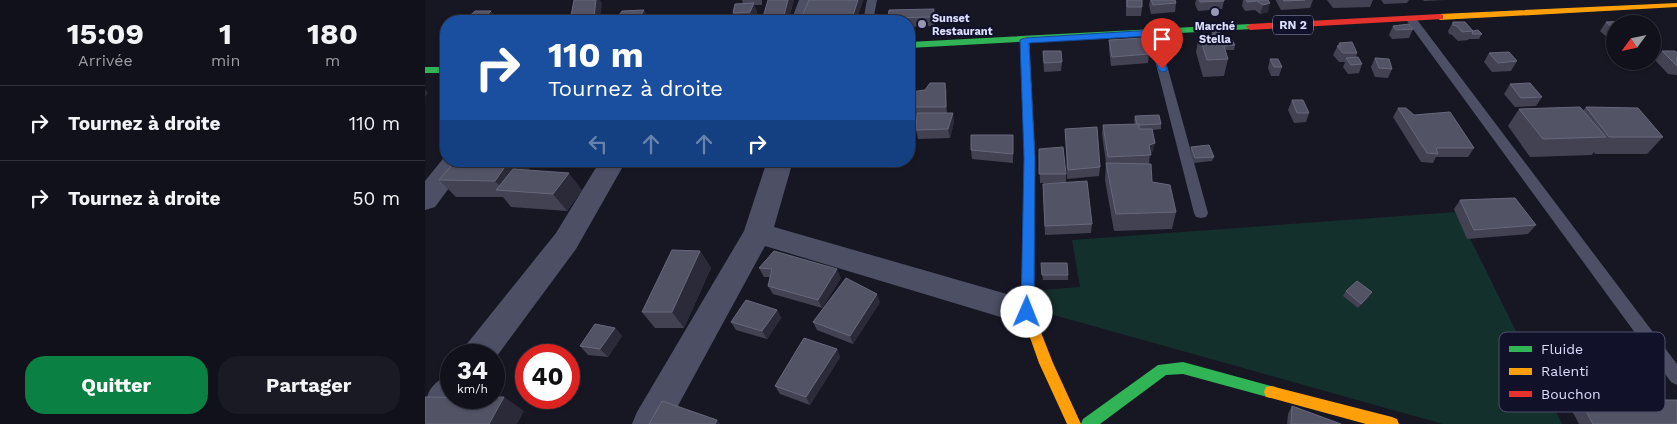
<!DOCTYPE html>
<html lang="fr">
<meta charset="utf-8">
<style>
body{margin:0;font-family:"Work Sans",sans-serif;background:#1a1a24;color:#f1f3f6;height:100vh;display:flex;flex-direction:column;font-size:19px;white-space:nowrap}
*{box-sizing:border-box;margin:0}
p{font-size:16px;color:#9c9da3}
.icon{flex:none;width:28px;height:28px;fill:none;stroke:currentColor;stroke-width:2;stroke-linecap:round;stroke-linejoin:round}
.map{position:relative;flex:1;overflow:hidden}
.drawer{display:flex;flex-direction:column;background:#11111b;width:425px}
.drawer>*{flex:none}
.top-card{position:absolute;left:15px;top:15px;width:475px;height:152px;border-radius:20px;box-shadow:0 1px 4px #0004,0 0 0 1px #30313a;background:#1a4fa0;color:#fff;overflow:hidden}
.needle{width:32px;rotate:237deg}
.controls{position:absolute;left:1181px;top:15px;display:grid;gap:10px}
.controls a{display:grid;place-items:center;width:55px;height:55px;border-radius:50%;background:#11111b;box-shadow:0 1px 4px #0004,0 0 0 1px #30313a;font-size:25px}
.speed{position:absolute;left:15px;top:344px;display:flex;gap:10px;font-size:25px;font-weight:700;text-align:center}
.speed>*{display:grid;place-content:center;width:65px;height:65px;border-radius:50%;background:#11111b;box-shadow:0 1px 4px #0004,0 0 0 1px #30313a;line-height:1}
.speed small{font-size:12px;font-weight:400}
.speed .limit{border:8px solid #d22;background:#fff;color:#111}
.pin{position:absolute;display:grid;place-items:center;width:42px;height:42px;color:#fff;margin:-51px -21px;border-radius:50% 50% 50% 0;rotate:-45deg;box-shadow:0 0 5px #0007}
.pin .icon{rotate:45deg}
.me{position:absolute;width:55px;margin:-28px;rotate:1deg;stroke-linejoin:round;filter:drop-shadow(0 0 4px #0008)}
.turn{display:flex;align-items:center;gap:18px;height:105px;padding:0 25px;font-size:22px}
.turn .icon{width:65px;height:65px;stroke-width:2.5}
.turn b{display:block;font-size:35px;line-height:42px}
.lanes{display:flex;align-items:center;height:48px;padding:0 25px;background:#0003;justify-content:center;gap:25px;direction:ltr}
.lanes .off{opacity:.35}
.eta{display:flex;justify-content:space-evenly;align-items:center;height:85px;text-align:center}
.eta b{font-size:30px;font-weight:700;line-height:35px}
.button{display:flex;gap:10px;margin-top:auto;padding:10px 25px}
.button a{flex:1;height:58px;border-radius:20px;background:#0b8043;color:#fff;font-size:20px;font-weight:700;line-height:58px;text-align:center}
.button a+a{background:#1a1a24;color:#f1f3f6}
ul{padding:0;list-style:none}
li{display:flex;align-items:center;gap:15px;height:75px;padding:0 25px;border-top:1px solid #30313a}
li div{flex:1}
li b{display:block;font-size:19px}
li em{font-style:normal}
main{display:flex;flex:1;min-height:0}
.map>svg:first-child{display:block}
</style>
<main>
<section class="drawer">
<div class="eta">
<div><b>15:09</b><p>Arrivée</p></div>
<div><b>1</b><p>min</p></div>
<div><b>180</b><p>m</p></div>
</div>
<ul>
<li><svg class="icon" aria-label="right" viewBox="0 0 24 24"><path d="M7 20v-9h11M14 6l5 5-5 5"/></svg><div><b>Tournez à droite</b></div><em>110 m</em></li>
<li><svg class="icon" aria-label="right" viewBox="0 0 24 24"><path d="M7 20v-9h11M14 6l5 5-5 5"/></svg><div><b>Tournez à droite</b></div><em>50 m</em></li>
</ul>
<div class="button"><a>Quitter</a><a>Partager</a></div>
</section>
<div class="map">
<svg width="1252" height="424" viewBox="0 0 1252 424">
<rect width="100%" height="100%" fill="#171724"/>
<path fill="#14302c" d="M1032 212 1137 424H1018L618 312 617 290 655 287 647 240Z"/>
<g fill="none" stroke-linecap="round" stroke-linejoin="round">
<path fill="#4d5065" fill-rule="evenodd" d="M374 0H384L376 21H366Z
M442 0H452L448 21H438Z
M986 16 990 17 1252 364V385L1246 382 982 21 981 19Z
M728 30 733 33 783 213 781 217 776 218 771 217 769 213 723 33Z"/>
<path fill="#4d5065" fill-rule="evenodd" d="M21 155V161H44L10 207 0 210V181Z
M175 161H201L151 249 69 360V355H37L41 345 131 233Z
M342 161H368L349 227 613 303 618 312 613 321 602 325 340 246 243 424H207L212 412 319 231Z
M26 374V398H40L38 401 21 424H0C0 399 0 385 26 374Z"/>
<path fill="#30b455" fill-rule="evenodd" d="M825 24 828 25V29L484 48V42Z
M0 67H21V73H0Z
M758 362 846 386 851 387 853 392 851 397 846 398 758 374 741 375 675 424H656L658 419 733 365Z"/>
<path fill="#ff9f0a" fill-rule="evenodd" d="M1252 3V7L1015 20 1011 17 1015 14Z
M600 37 604 40 610 157 608 312 628 363 656 424H642L614 363 596 312 600 157 596 40Z
M846 386 967 417 972 419 974 424H941L846 398 841 397 839 392 841 387Z"/>
<path fill="#e5322d" fill-rule="evenodd" d="M1015 14 1018 15V19L825 30 821 27 825 24Z"/>
</g>
<path fill="#424253" d="M317 0H337V5H329L332 12 329 21H311L308 13 318 4Z
M369 0 363 21H340L338 17Z
M384 0H438L431 21H377L376 19Z
M701 0H717V7L716 16H701Z
M725 0H750L751 3 750 12 726 14 724 5Z
M771 0H799V1L797 9 773 11 770 4Z
M818 0H843V12L835 14 830 10 820 11 817 6Z
M851 0H888L885 8 856 10 851 1Z
M902 0H948L945 7 908 8Z
M956 0H984L982 3 959 4Z
M998 0H1020L999 1Z
M464 10 510 17 509 26 484 27V21H464L463 18Z
M1028 22 1048 31 1057 34 1054 39H1044L1043 40 1033 41 1027 35 1024 34 1023 31Z
M1181 22 1190 24V41L1187 42 1175 31Z
M968 26 988 29 984 38 967 39 964 35Z
M787 32 796 38 810 45 809 50H800L803 59 799 76 778 77 771 52 774 35H787Z
M684 40 724 54 723 63 686 66 684 49Z
M914 43 932 53 931 57 937 64 934 73 923 74 918 67 920 62H914L908 55Z
M618 51 637 62 636 71 619 72Z
M1237 51 1251 52 1252 51V75L1243 74 1230 60Z
M1064 53 1092 61 1086 71 1067 72 1059 62Z
M950 58 967 69 963 78 950 77 946 67Z
M845 59 857 67 854 76H846L843 68Z
M520 83 522 92V113L529 122 525 138 493 139 491 130 492 116 486 92 500 90Z
M1085 84 1117 97 1111 106 1090 107 1079 94Z
M21 93V103L17 98Z
M867 100 884 113 881 122 869 123 863 110Z
M1161 107 1238 137 1222 154H1170L1169 152 1167 155 1105 157 1083 126 1094 109 1158 111Z
M973 108 989 115 1049 148 1043 157H1011L1008 163 996 162 968 117Z
M710 116 736 124V129L728 130V152L725 153 724 164 727 182 751 212 747 229 689 231 680 180 681 163 677 134 678 125 710 124 709 121Z
M640 129 675 167 674 176 642 179Z
M588 135V163L547 159 546 150Z
M766 147 789 157 787 161 769 163 765 152Z
M614 149 641 174V183L667 224 666 233 620 235 618 193 636 183H615Z
M30 161H97L105 170 157 190 142 211 86 207 78 197H31L14 180Z
M1035 200 1111 225 1103 234 1042 239 1029 209Z
M275 251 286 268 259 328H230L217 312Z
M334 268 416 278 397 308 348 294 343 286 345 277H339Z
M616 268 643 275V280H618Z
M921 291 944 297 933 308 918 296Z
M455 302 428 344 392 330 388 322Z
M352 310 356 318 342 339 311 330 306 322Z
M190 328 197 336 183 357 163 355 155 346Z
M412 349 415 357 385 405 355 394 350 386Z
M1155 400 1252 424H1154L1145 407Z
M867 406 916 424H862L863 414Z"/>
<path fill="#2a2a38" d="M171 0H175L177 3 175 21H146Z
M363 0H369L363 21H361L359 15Z
M433 0H438L431 21H428L427 18Z
M329 3 332 12 329 21 325 12Z
M845 3 843 12 835 14 838 5Z
M509 9 510 17 509 26 508 17Z
M219 10 224 19 222 21H212Z
M66 11 72 20 71 21H56Z
M520 83 522 92V116L521 107Z
M0 89 3 93 0 97Z
M487 110 489 119 484 149V129Z
M528 113 529 122 525 138 523 129Z
M730 143 728 152 723 154 724 145Z
M84 161H97L105 170 79 190 70 181Z
M144 173 157 190 142 211 128 194Z
M275 251 286 268 259 328 247 312Z
M412 269 416 278 397 308 393 300Z
M947 292 944 297 933 308 936 304Z
M452 294 455 302 428 344 425 336Z
M352 310 356 318 342 339 337 331Z
M190 328 197 336 183 357 175 349Z
M412 349 415 357 385 405 381 397Z
M79 397 99 411 92 424H64Z
M292 420 295 424H290Z"/>
<path fill="#525365" stroke="#68687d" d="M149 0H171L169 17 145 21Z
M343 0H363L359 15 338 17Z
M384 0H433L427 18 376 19Z
M702 0H717V7H702Z
M726 0H750L751 3 728 5Z
M774 0H799V1L775 2Z
M821 0H843L845 3 838 5 832 1 822 2Z
M858 0H880L859 1Z
M329 3 325 12 308 13 310 4Z
M509 9 508 17 463 18 464 10Z
M219 10 212 21H190L197 11Z
M50 11H66L56 21H39Z
M1206 21 1210 24H1190V30L1181 22Z
M1028 22H1040L1048 31 1037 32 1032 26 1028 25Z
M984 24 988 29 971 30 968 26Z
M1053 30 1057 34H1047L1048 31Z
M794 31 803 59 782 60 774 35H789L787 32Z
M805 37 810 45 800 46 796 38Z
M718 38 721 41 724 54 687 57 684 40Z
M927 42 932 53H918L912 46H916L914 43Z
M618 51H636L637 62 619 63Z
M1237 51H1250L1252 53V65H1251Z
M1084 52 1092 61 1073 63 1064 53Z
M933 57 937 64 926 65 921 58Z
M950 58 964 59 967 69 954 68Z
M845 59H853L857 67H849Z
M505 83H520L521 107H489L486 92 500 90Z
M1105 83 1117 97 1096 98 1085 84Z
M21 93V98H17Z
M867 100H878L884 113H872Z
M1155 107 1181 137 1118 139 1094 109Z
M1161 107 1213 108 1238 137H1184Z
M973 108H981L989 115 1025 112 1049 148H1011L1013 154 1002 153Z
M487 110 484 129V111Z
M492 113H528L523 129 491 130Z
M734 115 736 124 714 125V124H712L710 116Z
M714 124V129H727L730 143 724 145 726 155 683 157 678 125Z
M672 127 675 167 643 170 640 129Z
M546 135H588V154L546 150Z
M784 145 789 157 770 158 766 147Z
M638 147 641 174H614V149Z
M30 161H84L70 181 14 180Z
M681 163 726 164 727 182 745 185 751 212 691 214Z
M88 169 144 173 128 194 71 190Z
M662 181 667 224 620 226 618 184Z
M1090 198 1111 225 1049 230 1035 200Z
M247 250 275 251 247 312H217Z
M349 251 412 269 393 300 343 286 347 269 334 268Z
M616 263H642L643 275H617Z
M421 278 452 294 425 336 388 322Z
M932 281 947 292 936 304 921 291Z
M321 300 352 310 337 331 306 322Z
M170 324 190 328 175 349 155 346Z
M379 338 412 349 381 397 350 386Z
M0 397 69 398V397H79L64 424H0Z
M1155 400H1252V424H1168Z
M237 401 292 420 290 424H224Z
M867 406 916 424H866Z"/>
<path fill="#1a73e8" stroke="#114b97" d="M728 30 732 33 742 69 741 71 737 72 733 69 724 36 604 43 610 158 609 312 607 316 602 318 598 316 596 312 599 158 595 40 600 38Z"/>
<g fill="#9798b2" stroke="#11122a" stroke-width="2">
<circle cx="790" cy="12" r="5"/>
<circle cx="497" cy="24" r="5"/>
</g>
<g text-anchor="middle" stroke-width="4.5" stroke-linejoin="round" paint-order="stroke">
<g font-size="11" font-weight="bold" fill="#dcdefe" stroke="#11122a" text-anchor="start">
<text x="507" y="22">Sunset<tspan x="507" dy="13">Restaurant</tspan></text>
<text x="790" y="30" text-anchor="middle">Marché<tspan x="790" dy="13">Stella</tspan></text>
</g>
<rect fill="#11122a" stroke="#9fa1be" stroke-width="1" x="848" y="15.5" width="40" height="19" rx="4"/>
<g font-size="12" font-weight="bold" fill="#dcdefe">
<text x="868" y="29">RN 2</text>
</g>
</g>
<rect x="1074" y="332" width="166" height="80" rx="8" fill="#11122a" stroke="#4e4f6a" stroke-width="1"/>
<rect x="1084" y="346" width="23" height="6" fill="#30b455"/>
<rect x="1084" y="368" width="23" height="7" fill="#ff9f0a"/>
<rect x="1084" y="391" width="23" height="6" fill="#e5322d"/>
<g font-size="14" fill="#dcdefe">
<text x="1116" y="354">Fluide</text>
<text x="1116" y="376">Ralenti</text>
<text x="1116" y="399">Bouchon</text>
</g>
</svg>
<div class="controls">
<a><svg class="needle" viewBox="-14 -14 28 28"><path d="M0-13l5 13h-10z" fill="#e53935"/><path d="M0 13l5-13h-10z" fill="#9c9da3"/></svg></a>
</div>
<div class="speed"><div>34<small>km/h</small></div><div class="limit">40</div></div>
<div class="pin" style="left:737px;top:69px;background:#d93025"><svg class="icon" aria-label="arrive" viewBox="0 0 24 24"><path d="M6 21V4h12l-3 4 3 4H6"/></svg></div>
<svg class="me" style="left:602px;top:312px" viewBox="-20 -20 40 40"><circle r="19" fill="#fff"/><path d="M0-13L10 11 0 6-10 11z" fill="#1a73e8"/></svg>
<div class="top-card">
<div class="turn"><svg class="icon" aria-label="right" viewBox="0 0 24 24"><path d="M7 20v-9h11M14 6l5 5-5 5"/></svg><div><b>110 m</b>Tournez à droite</div></div>
<div class="lanes"><svg class="icon off" aria-label="left" viewBox="0 0 24 24"><path d="M17 20v-9H6M10 6l-5 5 5 5"/></svg><svg class="icon off" aria-label="ahead" viewBox="0 0 24 24"><path d="M12 20V5M6 11l6-6 6 6"/></svg><svg class="icon off" aria-label="ahead" viewBox="0 0 24 24"><path d="M12 20V5M6 11l6-6 6 6"/></svg><svg class="icon" aria-label="right" viewBox="0 0 24 24"><path d="M7 20v-9h11M14 6l5 5-5 5"/></svg></div>
</div>
</div>
</main>
